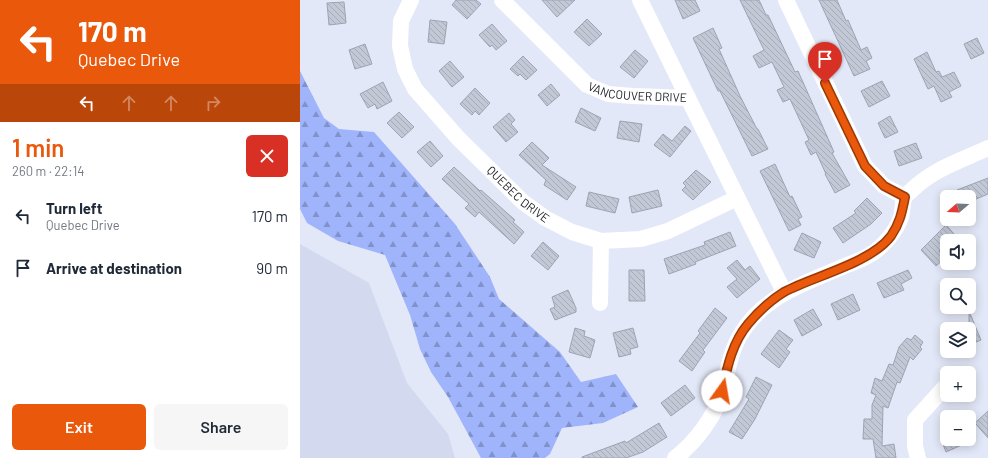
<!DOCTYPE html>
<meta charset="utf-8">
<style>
body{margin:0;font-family:Barlow,sans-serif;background:#f6f6f7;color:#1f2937;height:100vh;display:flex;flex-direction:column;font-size:15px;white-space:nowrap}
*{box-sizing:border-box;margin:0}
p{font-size:13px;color:#747a83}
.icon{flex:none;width:22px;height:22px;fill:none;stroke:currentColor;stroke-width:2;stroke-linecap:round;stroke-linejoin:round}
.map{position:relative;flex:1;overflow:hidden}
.panel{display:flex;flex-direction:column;background:#fff;width:300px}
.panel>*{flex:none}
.guide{background:#ea580c;color:#fff;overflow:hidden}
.needle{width:26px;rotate:251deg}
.tools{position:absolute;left:640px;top:190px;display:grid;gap:8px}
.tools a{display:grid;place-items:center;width:36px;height:36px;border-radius:6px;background:#fff;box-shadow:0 2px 10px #0003;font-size:20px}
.pin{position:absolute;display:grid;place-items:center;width:34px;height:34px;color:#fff;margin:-41px -17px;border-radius:50% 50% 50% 0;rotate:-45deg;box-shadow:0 0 4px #0007}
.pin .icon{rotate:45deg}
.me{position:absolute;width:44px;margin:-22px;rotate:13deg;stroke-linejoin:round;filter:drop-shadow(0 0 3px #0008)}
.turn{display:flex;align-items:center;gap:14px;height:84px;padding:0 12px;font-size:18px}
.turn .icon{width:52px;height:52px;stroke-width:2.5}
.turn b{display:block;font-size:28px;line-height:34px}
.lanes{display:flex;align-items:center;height:38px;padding:0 12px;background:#0003;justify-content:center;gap:20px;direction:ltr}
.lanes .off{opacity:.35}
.round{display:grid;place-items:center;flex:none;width:42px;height:42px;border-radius:6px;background:#f6f6f7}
.head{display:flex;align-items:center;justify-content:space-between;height:68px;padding:0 12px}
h1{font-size:24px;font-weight:600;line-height:30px;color:#ea580c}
.primary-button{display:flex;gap:8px;margin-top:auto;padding:8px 12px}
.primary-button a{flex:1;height:46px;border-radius:6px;background:#ea580c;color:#fff;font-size:16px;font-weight:600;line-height:46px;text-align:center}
.primary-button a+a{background:#f6f6f7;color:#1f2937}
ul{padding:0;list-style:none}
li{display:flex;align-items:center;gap:12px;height:52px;padding:0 12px}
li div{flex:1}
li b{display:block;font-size:15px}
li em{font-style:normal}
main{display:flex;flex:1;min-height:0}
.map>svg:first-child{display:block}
</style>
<main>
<section class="panel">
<div class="guide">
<div class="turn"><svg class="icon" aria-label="left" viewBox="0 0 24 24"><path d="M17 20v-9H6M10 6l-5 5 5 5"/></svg><div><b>170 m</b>Quebec Drive</div></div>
<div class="lanes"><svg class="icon" aria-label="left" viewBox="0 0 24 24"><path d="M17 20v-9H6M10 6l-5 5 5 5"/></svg><svg class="icon off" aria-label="ahead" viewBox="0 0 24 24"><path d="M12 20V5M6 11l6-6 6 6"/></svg><svg class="icon off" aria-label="ahead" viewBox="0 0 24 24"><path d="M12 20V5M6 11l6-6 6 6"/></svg><svg class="icon off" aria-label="right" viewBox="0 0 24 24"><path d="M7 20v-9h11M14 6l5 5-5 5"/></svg></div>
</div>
<div class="head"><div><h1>1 min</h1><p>260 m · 22:14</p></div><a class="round" style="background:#d93025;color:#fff"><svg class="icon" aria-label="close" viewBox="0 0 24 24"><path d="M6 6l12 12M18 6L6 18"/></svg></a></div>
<ul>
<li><svg class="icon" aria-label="left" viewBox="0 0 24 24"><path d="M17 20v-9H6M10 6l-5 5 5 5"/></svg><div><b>Turn left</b><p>Quebec Drive</p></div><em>170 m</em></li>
<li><svg class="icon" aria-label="arrive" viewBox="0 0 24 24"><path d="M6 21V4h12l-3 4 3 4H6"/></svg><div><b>Arrive at destination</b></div><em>90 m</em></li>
</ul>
<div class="primary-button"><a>Exit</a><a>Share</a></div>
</section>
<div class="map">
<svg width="688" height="458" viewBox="0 0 688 458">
<defs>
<pattern id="forest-firs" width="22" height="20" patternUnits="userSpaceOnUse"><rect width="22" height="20" fill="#9fb4fb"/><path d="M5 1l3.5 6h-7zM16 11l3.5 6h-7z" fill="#8192cb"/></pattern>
<pattern id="building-back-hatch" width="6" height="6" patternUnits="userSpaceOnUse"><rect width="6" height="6" fill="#c3c8d7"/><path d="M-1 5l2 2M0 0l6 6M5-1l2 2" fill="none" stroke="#a7acb9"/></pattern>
</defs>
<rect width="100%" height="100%" fill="#e3e8f8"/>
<path fill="#d3daf0" d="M0 244 69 283 107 383 148 434 155 458H0Z"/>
<path fill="url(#forest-firs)" d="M0 71 24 118 39 129 74 132 155 224 190 277 199 299 260 352 281 382 316 374 338 407 303 423 262 428 250 454 245 458H181L148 397 131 372 120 349 110 315 85 255 38 241 7 223 0 209Z"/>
<path fill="url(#building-back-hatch)" stroke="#9ea3b2" d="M156 0H176L181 4 167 19 152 5Z
M242 0H275L257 17Z
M375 0H395L400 11 383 19Z
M440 0H459L466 15H468L495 72 498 71 534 152 532 153 550 185 535 193 525 174H526L516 152 511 155 505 142 509 140 490 99 483 102 477 90 484 87 472 62 459 68 453 56 464 50Z
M519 0H537L546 21 548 20 561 50 567 47 572 58 566 61 570 69 554 76Z
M44 2 46 23 29 25 27 3Z
M287 19 302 34 289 46 274 32Z
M130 20 147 22 144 44 128 42Z
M192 24 207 41 196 50 192 45 190 47 179 35Z
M413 28 422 48 419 49 440 96 457 129H458L468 149 452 156 420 91H418L393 38Z
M677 38 684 53 671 59 664 44Z
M65 44 72 64 55 69 49 50Z
M335 50 348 61 334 78 320 67Z
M627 52 636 72 639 71 642 77 654 72 661 86 649 92 652 97 641 102 634 86 628 89 614 59Z
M223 56 237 70 226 80 220 74 218 76 210 69Z
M150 61 164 77 152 87 139 71Z
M582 81 590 96 569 107 561 91Z
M83 82 92 101 77 109 75 104 68 108 60 94Z
M251 84 260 95 247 106 238 95Z
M175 88 190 103 179 115 175 111 172 115 160 104Z
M281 108 301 118 295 131 275 122Z
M99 112 114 127 102 138 87 123Z
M209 113 215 120 211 124 218 132 206 142 193 127Z
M590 116 598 132 585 138 578 123Z
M320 121 342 124 339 142 317 138Z
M385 126 391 131 370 157 354 145 363 134 372 141Z
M130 141 143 156 131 167 117 152Z
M232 142 249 158 242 165 276 187 267 200 244 185 246 180 219 155Z
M616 143 622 158 599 166 594 151Z
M475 164 490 197 492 196 502 217 498 219 501 225 489 231 460 171Z
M154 167 180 191 181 190 215 220 213 222 224 232 214 244 179 212 175 217 165 208 169 204 142 179Z
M396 170 411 182 393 200 382 190 386 186 383 183Z
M688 178V194L669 202V197H660L657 190Z
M358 190 362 206 332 213 329 197Z
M289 192 319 199 315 213 286 206Z
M567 198 582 213 571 224 543 243 533 228 556 213 554 211Z
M646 225 655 235 649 241H647V243L639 251 645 258 636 266 621 250Z
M430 232 436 246 395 262 396 264 369 274 364 259 405 245 404 242Z
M502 233 521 242 514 258 494 250Z
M243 242 259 256 248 270 231 256Z
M437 260 445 270 450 266 460 279 437 298 427 287 437 279 427 268Z
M329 270H344L345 301H329Z
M608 270 612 278 601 284 604 290 584 298 577 283Z
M268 290 276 308V312L255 320 250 309 255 307 252 297Z
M553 294 560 310 538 320 531 304Z
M415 308 427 318 403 350 405 352 392 371 379 361 400 333 398 331Z
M513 309 522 325 502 336 494 320Z
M669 311 681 340 669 345Z
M275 328 285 331 284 336 295 340 290 358 269 352Z
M333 328 338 347 330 349 331 354 319 357 313 333Z
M479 330 493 340 486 349 490 352 479 368 461 354Z
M615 335 623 342 620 347 622 349 613 360 610 357 600 383 597 382 588 408 583 406 582 446 594 444 596 458H576L573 439H563L564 419H572V405L576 395 571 393 575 378 582 381 589 364 593 365 599 347 607 338 611 340Z
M456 377 472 385 455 419 442 439 429 432 449 399 446 397Z
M385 385 395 398 371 416 361 403Z
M688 411V438L675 423Z
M359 423 367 437 343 452 326 458H282V457L325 441 326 443Z
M641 439H675L646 452Z"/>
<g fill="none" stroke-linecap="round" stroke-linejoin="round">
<g stroke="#fff" stroke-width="16">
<path id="s1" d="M111 0 101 21 100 46 105 69 115 89 158 138 223 202 245 218 272 232 301 241 341 239 368 231 437 198"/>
<path id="s2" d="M202 0 287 85 308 94 333 96 388 98 484 292"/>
<path d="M340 0 388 98"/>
<path d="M486 0 565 166 584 186 605 197"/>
<path d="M300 303 301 241"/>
<path d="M375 458C396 442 416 415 423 390 429 365 431 346 447 325 471 293 511 281 547 265 555 262 564 259 571 254 583 247 597 230 601 217 603 211 602 202 605 196 607 194 610 192 612 190 633 169 662 160 688 148"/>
<path d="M618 458 615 446V420L645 387"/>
</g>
</g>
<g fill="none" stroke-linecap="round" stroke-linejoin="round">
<defs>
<path id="route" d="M422 391C427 368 432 343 448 324 458 312 471 300 484 292 514 276 571 263 591 236 600 223 602 212 605 197L584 186 565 166 525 83"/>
</defs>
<use href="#route" stroke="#983908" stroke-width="10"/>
<use href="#route" stroke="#ea580c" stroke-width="7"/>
</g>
<g text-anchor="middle" stroke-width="3" stroke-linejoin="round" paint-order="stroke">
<g font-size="12" fill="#222429" stroke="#fff">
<text dy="4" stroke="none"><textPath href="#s2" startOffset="172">VANCOUVER DRIVE</textPath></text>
<text dy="4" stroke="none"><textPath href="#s1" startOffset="242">QUEBEC DRIVE</textPath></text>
</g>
</g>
</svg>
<div class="tools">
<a><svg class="needle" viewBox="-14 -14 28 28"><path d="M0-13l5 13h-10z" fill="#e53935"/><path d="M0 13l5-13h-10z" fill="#747a83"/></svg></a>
<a><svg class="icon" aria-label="sound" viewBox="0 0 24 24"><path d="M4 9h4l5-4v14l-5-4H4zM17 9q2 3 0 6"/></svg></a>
<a><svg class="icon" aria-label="search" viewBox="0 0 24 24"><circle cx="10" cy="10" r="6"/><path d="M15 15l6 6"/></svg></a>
<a><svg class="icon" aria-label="layers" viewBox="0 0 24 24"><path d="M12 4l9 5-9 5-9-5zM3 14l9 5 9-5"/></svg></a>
<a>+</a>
<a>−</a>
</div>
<div class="pin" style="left:525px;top:83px;background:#d93025"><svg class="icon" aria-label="arrive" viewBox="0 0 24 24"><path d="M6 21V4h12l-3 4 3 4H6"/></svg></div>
<svg class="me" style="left:422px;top:391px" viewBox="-20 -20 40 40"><circle r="19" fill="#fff"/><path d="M0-13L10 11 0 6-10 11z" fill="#ea580c"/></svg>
</div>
</main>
